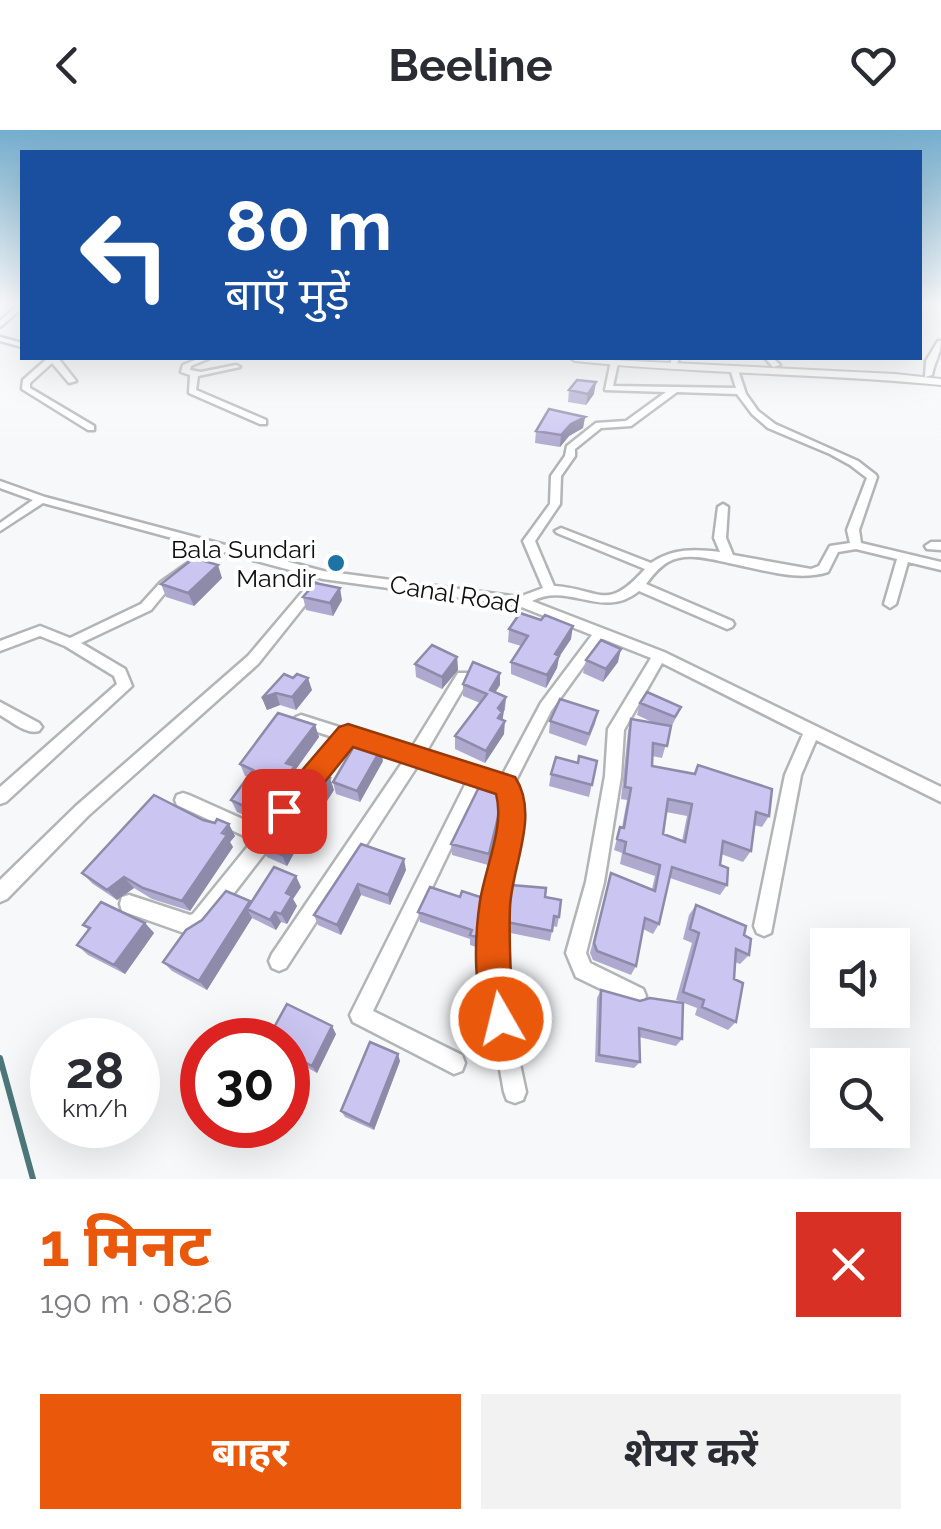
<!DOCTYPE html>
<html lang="hi">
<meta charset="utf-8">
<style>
body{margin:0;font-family:Raleway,"Noto Sans Devanagari",sans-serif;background:#f2f2f3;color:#2b2b33;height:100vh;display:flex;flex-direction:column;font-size:38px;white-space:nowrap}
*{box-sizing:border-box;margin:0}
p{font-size:32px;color:#7c7c81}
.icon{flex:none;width:55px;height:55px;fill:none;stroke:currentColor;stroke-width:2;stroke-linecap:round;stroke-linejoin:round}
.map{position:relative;height:1049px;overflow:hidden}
.panel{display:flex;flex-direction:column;background:#fff;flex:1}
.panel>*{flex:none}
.top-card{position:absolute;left:20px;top:20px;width:902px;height:210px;border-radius:0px;box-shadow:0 10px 40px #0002;background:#1a4fa0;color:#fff;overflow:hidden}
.fabs{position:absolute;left:810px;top:798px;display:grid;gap:20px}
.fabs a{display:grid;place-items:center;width:100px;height:100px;border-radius:0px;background:#fff;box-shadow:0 10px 40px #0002;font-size:50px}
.speed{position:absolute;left:30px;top:888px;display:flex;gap:20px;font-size:50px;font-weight:700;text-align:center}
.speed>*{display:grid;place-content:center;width:130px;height:130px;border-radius:50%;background:#fff;box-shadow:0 10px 40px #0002;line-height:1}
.speed small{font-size:25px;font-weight:400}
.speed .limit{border:15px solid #d22;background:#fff;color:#111}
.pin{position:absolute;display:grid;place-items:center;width:85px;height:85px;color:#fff;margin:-42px;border-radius:20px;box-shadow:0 5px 15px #0006}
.me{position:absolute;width:110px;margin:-55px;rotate:352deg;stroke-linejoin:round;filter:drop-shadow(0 0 8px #0008)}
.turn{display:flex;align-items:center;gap:35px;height:210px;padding:0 40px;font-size:45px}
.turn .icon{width:130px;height:130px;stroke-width:2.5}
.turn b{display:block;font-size:70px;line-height:85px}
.round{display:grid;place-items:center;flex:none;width:105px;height:105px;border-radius:0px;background:#f2f2f3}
.headline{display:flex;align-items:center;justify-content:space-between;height:170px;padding:0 40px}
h1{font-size:60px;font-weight:700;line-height:75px;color:#ea580c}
.button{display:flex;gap:20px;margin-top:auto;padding:20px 40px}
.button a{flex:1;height:115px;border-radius:0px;background:#ea580c;color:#fff;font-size:40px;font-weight:700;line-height:115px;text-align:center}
.button a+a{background:#f2f2f3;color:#2b2b33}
header{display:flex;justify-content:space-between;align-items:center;height:130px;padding:0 40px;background:#fff;font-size:45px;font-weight:700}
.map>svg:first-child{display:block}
</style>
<header><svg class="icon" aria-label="back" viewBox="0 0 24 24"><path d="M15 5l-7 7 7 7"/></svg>Beeline<svg class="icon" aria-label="heart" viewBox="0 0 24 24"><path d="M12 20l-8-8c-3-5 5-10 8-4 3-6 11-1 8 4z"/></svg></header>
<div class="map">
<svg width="941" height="1049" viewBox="0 0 941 1049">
<rect width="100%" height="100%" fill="#f6f8fa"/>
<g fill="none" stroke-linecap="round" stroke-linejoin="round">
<path stroke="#4d777a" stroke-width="6" d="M0 928 33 1049"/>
<defs>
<path id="minor" d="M19 174H22V178L0 197V191Z
M0 207 22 213V217L0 211Z
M938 211H941C941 223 934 233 932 245L925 247 926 231Z
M48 228H58L76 251 69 253 52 233 30 253V258L94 296V300H88L22 259 23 250Z
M200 228H210L191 236 190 240 201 242 236 235 240 237 198 246 196 260 266 290V294H260L189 263 190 245 181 242 183 235Z
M671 228H679L677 234H671Z
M765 228H773L780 235 773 237Z
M611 231 618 233 613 256 736 258 730 239 737 237 746 264 758 281 775 294 858 331 876 345 877 347 859 400 861 413 941 432V440L908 432 896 474 890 478 884 474 897 429 856 419 838 422 828 442C797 452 760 439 729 433 710 429 686 422 668 432 659 437 652 446 646 454L732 491 734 494 732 497 727 499 639 461C602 491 569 451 532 471L664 522 941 657V672L816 610 801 645 771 803 764 806 757 803 754 796 785 645 803 604 662 533 624 600 621 646 604 752 586 823 590 833 643 859 646 866 643 873 636 876 576 847 566 823 586 752 605 646 608 599 651 528 603 509 551 581 513 656C527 688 514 723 508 755 504 775 502 796 502 817 504 866 516 914 526 962L523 970 515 973 507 970 504 962 487 866 483 817 487 769 502 695 503 680 499 661 481 655 373 881 462 925 465 933 462 941 454 944 353 892 350 885 467 651 418 635 286 838 279 841 272 838 269 831 272 824 404 630 350 613 207 798 190 805 122 781 120 774 122 767 129 765 190 785 193 784 253 710 177 675 175 670 177 665 183 663 189 665 263 698 336 608 296 595 293 591 296 587 301 585 345 599 348 598 411 619 458 543H468L470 547 425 624 501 648 541 573 592 505 519 476 323 449 220 421 169 458 151 480 81 513 125 539 132 556 6 672 0 674V657L117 554 114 546 65 516 40 506 0 521V511L40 496 70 508 141 474 161 452 209 418 43 373 0 401V393L33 370 0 358V351L45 367 323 441 519 467 543 458 523 411 550 374 551 346 565 326 567 316 596 293 626 291 666 262 605 260ZM677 262 737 264 752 284 768 298 830 324 850 335 867 348 847 400 850 413 830 416 819 436 811 439 733 425 726 408 728 377 723 374 718 377 714 408 720 422C696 419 672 418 651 433L561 398 555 401 557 403 645 439C606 483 601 459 554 456L535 411 560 374 561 346 575 326V319L601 298 631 296Z
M931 412H941V420L927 419 925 416Z
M313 453 317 454 319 457 317 460 258 534 88 686 7 769 0 772V750L76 676 248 526 309 454Z
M0 572 39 593 42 597 39 601C26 605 11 591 0 585Z"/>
<path id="major" d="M570 228 895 244 941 249V255C819 243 697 244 575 231Z"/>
</defs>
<use href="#minor" stroke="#b2b4b6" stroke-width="5"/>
<use href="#major" stroke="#b2b4b6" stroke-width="4"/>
<use href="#minor" fill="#fff" fill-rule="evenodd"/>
<use href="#major" fill="#fff" fill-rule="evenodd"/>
</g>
<path fill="#afa9d0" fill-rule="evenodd" d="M569 260 594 264 586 275 568 272Z
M585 287 583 298 569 306 560 317 535 313 536 301Z
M222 448 194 476 166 467 161 454Z
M303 467 342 470 333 486 306 480Z
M509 499 571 509 559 527 557 538 546 558 511 544V532L521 516 508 512Z
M457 527 458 540 442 559 416 547 415 534Z
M586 530 618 532 603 552 583 543Z
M500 543V555L495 562 506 567 505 580 502 584V590L504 604 485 633 455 619V606L480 573 463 566V554Z
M284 544 312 560 296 580 280 575 267 580 262 568Z
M640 573 681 577 670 600 662 628 652 626V636L694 644 698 635 769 686 762 697 754 695 751 721 743 732 721 724 720 735 727 755 720 765 670 748 659 794 653 804 643 799 636 836 631 845 593 830 590 823 611 743 652 759 655 746 620 734 622 723 614 720 620 697H622L627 670 621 669 628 601 631 589 656 594 637 585ZM666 682 687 686 682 711 663 704Z
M598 581 595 594 586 616 549 603 550 591Z
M315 595 319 607 296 639 299 648 262 693 237 682 231 670 248 647 245 646 240 634Z
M383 631 360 672 336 664 333 652Z
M597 631 589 667 549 656 551 644 578 633Z
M334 660 299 714 287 736 267 727 261 716Z
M498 694 488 735 452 725 451 714Z
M235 706 230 712 233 717 190 781 152 769 134 758 117 770 93 754 82 743Z
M361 714 406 740 390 775 361 765 341 805 318 795 314 785Z
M511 755 545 767 559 787 557 797 553 796 550 811 506 802Z
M301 757 293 769 297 776 287 794 281 792 276 800 252 788 207 860 172 841 163 832 251 772Z
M460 767 483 768 479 818 470 815V809L420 792 418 782Z
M696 775 744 805 749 825 740 834 735 832 734 849 736 892 728 900 695 885 697 878 676 870 692 813 683 809 689 785Z
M145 793 154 803 125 844 88 825 77 815 89 800 83 795Z
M601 860 682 909 676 916 639 907 640 932 634 938 595 932 597 868Z
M336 904 317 943 288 927V910Z
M400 931 374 1000 345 987 341 981Z"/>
<path fill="#8e8aa9" d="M596 252 594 264 586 275 588 264Z
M585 287 583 298 569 306 560 317 561 305 571 294Z
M218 435 222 448 194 476 188 463Z
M340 458 342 470 333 486 330 473Z
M573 496 571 509 559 527 557 538 546 558 547 545 555 524Z
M621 519 618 532 603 552 606 539Z
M457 527 458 540 442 559V547Z
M500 543V555L489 572 490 560Z
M308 548 312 560 296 580 292 567Z
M276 563 280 575 267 580 262 568Z
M506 567 502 594 497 600 498 578Z
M505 591 504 604 485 633 486 621Z
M315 595 319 607 296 639 299 648 262 693 256 682 286 633Z
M381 619 383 631 360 672 357 661Z
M330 648 334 660 299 714 287 736 282 725 294 703Z
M499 683 498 694 488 735 489 724Z
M229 694 235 706 230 712 233 717 190 781 182 771Z
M404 729 406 740 390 775 388 765Z
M296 746 301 757 293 769 297 776 287 794 281 784 286 763Z
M124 747 134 758 117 770 107 760Z
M358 754 361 765 341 805 337 795Z
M250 771 256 781 247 779 252 788 207 860 199 851Z
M275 782 281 792 276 800 270 790Z
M145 793 154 803 125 844 114 835Z
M332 896 336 904 317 943 312 936Z
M398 924 400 931 374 1000 370 995Z"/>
<path fill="#cbc5f2" stroke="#8e8aa9" stroke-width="2.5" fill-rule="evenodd" d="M577 250 596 252 588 264 569 260Z
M549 279 585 287 571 294 561 305 536 301Z
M194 428 218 435 188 463 161 454Z
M315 453 340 458 330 473 303 467Z
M520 483 541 490 545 485 573 496 555 524 559 526 547 545 511 532 528 506 509 499Z
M601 510 621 519 606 539 586 530Z
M432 515 457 527 442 547 415 534Z
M473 532 500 543 490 560 506 567 498 578 502 582 498 588 505 591 486 621 455 606 487 564 463 554Z
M284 544 293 548 297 544 308 548 292 567 276 563 262 568Z
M647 562 681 577 675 587 640 573Z
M560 569 598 581 589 604 550 591Z
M278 583 315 595 286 633 295 636 256 682 231 670 253 640 240 634Z
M631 589 671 596 667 616 653 613 652 636 695 644 698 635 772 659 769 686 756 682 751 721 723 711 720 735 728 738 727 755 672 737 659 794 645 788 636 836 597 821 594 813 611 743 655 761 660 735 624 723 626 712 617 709 620 697 624 698 631 658 625 657ZM668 669 692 674 685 712 663 704Z
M357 611 381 619 357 661 333 652Z
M579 626 597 631 592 655 551 644 556 627 578 633Z
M318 644 330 648 294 703 282 725 261 716Z
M481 653 496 657 499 683 489 724 451 714Z
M154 665 203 690 215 693 217 689 229 694 222 703 227 705 182 771 143 758 124 747 107 760 82 743Z
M361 714 404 729 388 765 358 754 337 795 314 785Z
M274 737 296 746 286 763 292 766 281 784 275 782 270 790 247 779Z
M511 755 546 758 545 767 561 770 559 787 554 786 552 801 507 792Z
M430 757 460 767 462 761 483 768 480 808 470 805 472 800 418 782Z
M226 761 250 771 199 851 163 832 186 800 202 790Z
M101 772 145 793 114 835 77 815 90 798 83 795Z
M696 775 746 796 744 805 751 809 749 825 736 819 734 849 743 853 736 892 702 877 704 870 683 862 699 803 690 799Z
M601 860 640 871 650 868 683 873 682 909 639 898 640 932 599 925Z
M287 874 332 896 312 936 288 923V910H267Z
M370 912 398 924 370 995 341 981Z"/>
<linearGradient id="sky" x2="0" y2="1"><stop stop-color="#75aece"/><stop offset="0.54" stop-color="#fbfcfd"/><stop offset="1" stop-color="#fbfcfd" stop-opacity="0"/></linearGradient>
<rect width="941" height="321" fill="url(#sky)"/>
<path fill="#ea580c" stroke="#983908" stroke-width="2.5" d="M348 594 515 647C540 685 512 735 510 777 509 800 510 825 511 848 512 867 521 883 513 901L501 907 489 901C473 864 474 811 480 771 485 738 505 696 496 664L353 617 294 690 284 693 275 690 271 681 275 672 339 597Z"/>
<circle fill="#1d73a3" stroke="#fff" stroke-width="4" cx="336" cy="433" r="10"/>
<g text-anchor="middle" stroke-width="8" stroke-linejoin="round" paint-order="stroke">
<g font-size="25" fill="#0d0e0f" stroke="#fff" text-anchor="end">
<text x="316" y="428">Bala Sundari<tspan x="316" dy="29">Mandir</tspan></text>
</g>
<g font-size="25" fill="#0d0e0f" stroke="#fff">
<text transform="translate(455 464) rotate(9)" y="9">Canal Road</text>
</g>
</g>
</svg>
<div class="fabs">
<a><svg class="icon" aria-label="sound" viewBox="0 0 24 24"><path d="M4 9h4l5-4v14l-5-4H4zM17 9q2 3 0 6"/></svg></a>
<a><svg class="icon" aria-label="search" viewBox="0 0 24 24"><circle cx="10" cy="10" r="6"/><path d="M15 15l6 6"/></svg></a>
</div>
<div class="speed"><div>28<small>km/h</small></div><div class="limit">30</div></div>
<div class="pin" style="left:284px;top:681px;background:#d93025"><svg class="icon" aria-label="arrive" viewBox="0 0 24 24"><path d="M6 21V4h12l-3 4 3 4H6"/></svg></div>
<svg class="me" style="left:501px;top:889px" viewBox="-20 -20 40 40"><circle r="17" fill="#ea580c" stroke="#fff" stroke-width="3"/><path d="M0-11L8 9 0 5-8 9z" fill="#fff"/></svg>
<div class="top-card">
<div class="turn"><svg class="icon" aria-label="left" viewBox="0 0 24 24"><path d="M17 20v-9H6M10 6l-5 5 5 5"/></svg><div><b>80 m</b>बाएँ मुड़ें</div></div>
</div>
</div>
<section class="panel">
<div class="headline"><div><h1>1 मिनट</h1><p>190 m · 08:26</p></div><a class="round" style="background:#d93025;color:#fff"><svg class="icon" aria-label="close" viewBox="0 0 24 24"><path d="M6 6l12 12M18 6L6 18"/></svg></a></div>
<div class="button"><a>बाहर</a><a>शेयर करें</a></div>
</section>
